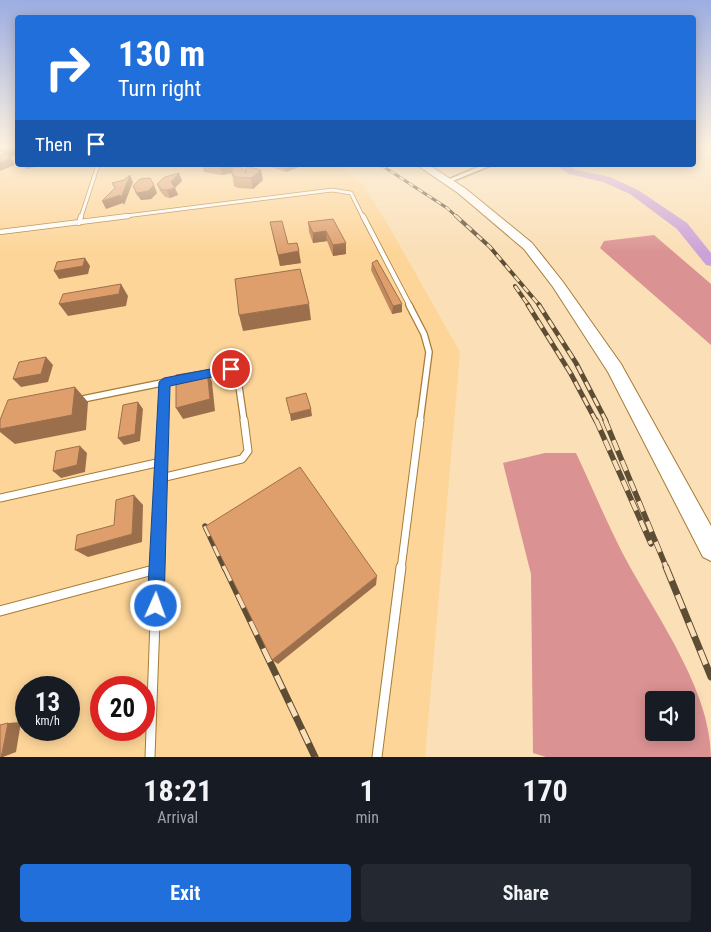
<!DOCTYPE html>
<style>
body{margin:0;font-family:"Roboto Condensed",sans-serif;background:#242831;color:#f1f3f6;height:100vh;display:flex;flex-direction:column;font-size:19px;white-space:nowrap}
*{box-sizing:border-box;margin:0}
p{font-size:16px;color:#9ea1a6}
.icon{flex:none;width:28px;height:28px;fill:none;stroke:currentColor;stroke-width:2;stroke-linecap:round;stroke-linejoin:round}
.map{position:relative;height:757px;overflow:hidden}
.details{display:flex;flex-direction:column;background:#171b24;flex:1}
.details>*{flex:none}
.hud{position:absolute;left:15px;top:15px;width:681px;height:152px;border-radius:5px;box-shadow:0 2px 12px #0003;background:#216fda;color:#fff;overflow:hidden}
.controls{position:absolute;left:645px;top:691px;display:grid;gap:10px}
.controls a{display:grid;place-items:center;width:50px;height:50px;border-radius:5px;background:#171b24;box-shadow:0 2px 12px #0003;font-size:25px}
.speed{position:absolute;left:15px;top:676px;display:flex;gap:10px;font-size:25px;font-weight:700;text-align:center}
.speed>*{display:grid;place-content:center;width:65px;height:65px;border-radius:50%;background:#171b24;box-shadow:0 2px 12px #0003;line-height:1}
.speed small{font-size:12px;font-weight:400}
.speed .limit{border:8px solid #d22;background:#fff;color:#111}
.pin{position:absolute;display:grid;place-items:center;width:42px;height:42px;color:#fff;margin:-21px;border:2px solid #fff;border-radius:50%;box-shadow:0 1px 5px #0007}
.me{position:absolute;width:55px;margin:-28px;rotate:2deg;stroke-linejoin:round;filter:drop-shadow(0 0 4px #0008)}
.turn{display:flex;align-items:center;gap:18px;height:105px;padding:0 20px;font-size:22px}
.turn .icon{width:65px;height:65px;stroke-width:2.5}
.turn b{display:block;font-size:35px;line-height:42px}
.then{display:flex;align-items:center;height:48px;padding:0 20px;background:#0003;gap:10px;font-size:19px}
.eta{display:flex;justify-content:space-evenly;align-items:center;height:85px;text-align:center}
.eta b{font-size:30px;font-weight:700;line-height:35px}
.button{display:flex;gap:10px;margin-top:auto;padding:10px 20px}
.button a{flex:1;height:58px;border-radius:5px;background:#216fda;color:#fff;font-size:20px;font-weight:700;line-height:58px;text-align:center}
.button a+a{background:#242831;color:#f1f3f6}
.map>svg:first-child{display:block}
</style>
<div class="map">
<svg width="711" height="757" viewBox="0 0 711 757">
<rect width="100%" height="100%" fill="#fadfb7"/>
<path fill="#fdd598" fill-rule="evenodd" d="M0 147H17L18 165H339L362 183 387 223 460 352 425 757H0ZM26 688H69V730H26ZM101 688H144V730H101Z"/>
<path fill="#da9293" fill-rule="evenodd" d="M654 235 711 284V345L600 248 604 241Z
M545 453H576C592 487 606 521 623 554 654 613 711 689 711 757H546L533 753 531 574 503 463ZM654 700H686V732H654Z"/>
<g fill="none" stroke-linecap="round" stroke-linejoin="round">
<path fill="#cba2d8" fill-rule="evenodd" d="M555 165H568L576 170 610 177 638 190 687 223 711 253V266L706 265 677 229 630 194 603 182 569 174Z"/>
<defs>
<path id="lane-far4" d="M81 217 98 165
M118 217 332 190 351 193 363 217"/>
<path id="lane-far3" d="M363 216 410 306
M79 223 81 216
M0 232 128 216"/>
<path id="lane-far2" d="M409 305 424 334 429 352 420 421
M203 375 231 369 237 373 244 421
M78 400 181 379
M163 421 164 382"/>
<path id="lane-far1" d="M161 478 242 459 248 451 244 420
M0 498 161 462
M157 569 163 420
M401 569 420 420"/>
<path id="lane" d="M0 611 157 569
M150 757 157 567
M377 757 401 567"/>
<path id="street" d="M483 165H492L450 182 445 181Z"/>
<path id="primary" d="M417 165H429L466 189 532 243 563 282 621 364 711 526V561L703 557 608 372 553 287 524 249 458 193Z"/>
</defs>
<use href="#lane-far4" stroke="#a67c36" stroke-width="4.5"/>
<use href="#lane-far3" stroke="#a67c36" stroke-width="6"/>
<use href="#lane-far2" stroke="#a67c36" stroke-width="8"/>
<use href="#lane-far1" stroke="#a67c36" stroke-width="9"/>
<use href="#lane" stroke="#a67c36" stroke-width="11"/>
<use href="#street" stroke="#a67c36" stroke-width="3"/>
<use href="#primary" stroke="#a67c36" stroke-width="2"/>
<use href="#lane-far4" stroke="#fff" stroke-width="3"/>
<use href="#lane-far3" stroke="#fff" stroke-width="4.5"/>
<use href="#lane-far2" stroke="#fff" stroke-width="5.5"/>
<use href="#lane-far1" stroke="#fff" stroke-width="7"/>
<use href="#lane" stroke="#fff" stroke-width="9"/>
<use href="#street" fill="#fff" fill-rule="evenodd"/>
<use href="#primary" fill="#fff" fill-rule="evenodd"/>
<defs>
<path id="rail-far4" d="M381 165 447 208 457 217"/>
<path id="rail-far3" d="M456 216 490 247 540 306
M515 286 529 306"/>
<path id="rail-far2" d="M528 305 571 374 596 421
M539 305 576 363 606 421"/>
<path id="rail-far1" d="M596 420 651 544
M605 420 667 569
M205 526 225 569"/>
<path id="rail" d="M225 567 315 757
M666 567 711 677"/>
</defs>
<use href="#rail-far4" stroke="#5e4d35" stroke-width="3"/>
<use href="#rail-far3" stroke="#5e4d35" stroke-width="4"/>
<use href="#rail-far2" stroke="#5e4d35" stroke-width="5"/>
<use href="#rail-far1" stroke="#5e4d35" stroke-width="5.5"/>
<use href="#rail" stroke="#5e4d35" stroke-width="7"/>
<use href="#rail-far4" stroke="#fadfb7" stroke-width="2" stroke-dasharray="5.5" stroke-linecap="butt"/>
<use href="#rail-far3" stroke="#fadfb7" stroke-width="2.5" stroke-dasharray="7" stroke-linecap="butt"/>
<use href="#rail-far2" stroke="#fadfb7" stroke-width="3" stroke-dasharray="9" stroke-linecap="butt"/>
<use href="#rail-far1" stroke="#fadfb7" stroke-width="4" stroke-dasharray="11" stroke-linecap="butt"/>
<use href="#rail" stroke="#fadfb7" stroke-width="5" stroke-dasharray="15" stroke-linecap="butt"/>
</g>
<path fill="#c0895e" d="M202 165H234V168L246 173 263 180 253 189 238 188 234 186 232 173 222 175 204 172Z
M268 165H304L286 172 268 166Z
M182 181 175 188 178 195 170 198 165 197 160 191 157 184Z
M133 186 157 193 151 199 141 200 136 194Z
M333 219 346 254 333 256 327 241 313 243 309 232 308 222Z
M270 222 288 244 301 263 280 266Z
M372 263 402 312 392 314 371 270Z"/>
<path fill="#9c6f4c" d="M13 147H18V154L6 159 2 152Z
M11 158 15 165 0 171V163Z
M23 165H45L26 169Z
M219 165H234V172L222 175Z
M285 165H304L286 172Z
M261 170 263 180 253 189 251 178Z
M179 173 182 181 174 188H175L178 195 170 198 167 190 171 182Z
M130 175 133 182 124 205 121 198Z
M154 185 157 193 151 199 141 200 137 193Z
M120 195 123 203 106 209 102 201Z
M326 231 327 241 313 243V233Z
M346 243V254L333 256V245Z
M299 251 301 263 280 266 278 255Z
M85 258 90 266 88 274 59 279 54 271Z
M121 284 128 296 126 306 68 316 59 304Z
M309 304 311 320 243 331 239 315Z
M402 304V312L392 314 393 306Z
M46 357 53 365 48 382 21 387 13 379Z
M207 370 212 382 215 411 183 419 176 408Z
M75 387 88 402 86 430 15 444 0 432V429Z
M138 402 143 409 140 441 124 445 118 438Z
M311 409 312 416 291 421 290 414Z
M80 446 87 453 85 472 61 478 53 471Z
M134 495 143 505 142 542 88 557 75 550 132 534Z
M377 576 376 585 278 664 272 660Z
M21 722 16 752 3 757H0L8 723Z"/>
<path fill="#df9f6d" stroke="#9c6f4c" d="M0 147H13L2 152 0 150Z
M5 153 11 158 0 163V155Z
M245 166 261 170 251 178 236 177 232 175V168L241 167 246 173Z
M179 173 171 182 175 188 167 190H162L157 184 165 177Z
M130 175 121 198 120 195 102 201 115 188 112 183 124 180Z
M150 178 154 185 148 191 137 193 133 186 140 179Z
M333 219 346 243 333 245 326 231 313 233 308 222Z
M282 221 288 244 297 243 299 251 278 255 270 222Z
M85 258 83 266 54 271 57 262Z
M377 260 402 304 393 306 372 263Z
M300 269 309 304 239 315 235 279Z
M121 284 119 294 59 304 63 294Z
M46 357 41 374 13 379 19 362Z
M207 370 210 399 176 408V375Z
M75 387 72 415 0 429V420L8 400Z
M306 393 311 409 290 414 286 398Z
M138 402 135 434 118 438 123 405Z
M80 446 77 465 53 471 56 451Z
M300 467 377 576 272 660 206 526Z
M134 495 132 534 75 550 77 535 114 525 116 500Z
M8 723 2 754H0V725Z"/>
<linearGradient id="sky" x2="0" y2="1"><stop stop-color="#9cade2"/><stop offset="0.58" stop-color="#fdf1df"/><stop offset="1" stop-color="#fdf1df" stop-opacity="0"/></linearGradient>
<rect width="711" height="253" fill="url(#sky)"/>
<path fill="#216fda" stroke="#15488e" d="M231 365 236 369 235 372 170 386 164 606 162 612 156 615 150 612 147 606 159 382 164 378Z"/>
</svg>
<div class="controls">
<a><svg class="icon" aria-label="sound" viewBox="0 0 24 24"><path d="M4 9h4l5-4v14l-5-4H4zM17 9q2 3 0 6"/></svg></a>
</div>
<div class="speed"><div>13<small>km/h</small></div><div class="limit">20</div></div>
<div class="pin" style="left:231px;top:369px;background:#d93025"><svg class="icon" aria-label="arrive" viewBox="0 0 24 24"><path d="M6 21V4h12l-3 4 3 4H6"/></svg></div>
<svg class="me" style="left:156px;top:606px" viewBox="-20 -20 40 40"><circle r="17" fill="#216fda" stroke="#fff" stroke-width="3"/><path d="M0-11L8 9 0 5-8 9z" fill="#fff"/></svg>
<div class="hud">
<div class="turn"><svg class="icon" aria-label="right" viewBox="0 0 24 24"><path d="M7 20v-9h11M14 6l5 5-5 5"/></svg><div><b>130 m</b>Turn right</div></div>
<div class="then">Then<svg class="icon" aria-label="arrive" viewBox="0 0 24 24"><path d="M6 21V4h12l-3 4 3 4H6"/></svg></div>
</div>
</div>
<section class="details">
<div class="eta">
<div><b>18:21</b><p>Arrival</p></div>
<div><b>1</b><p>min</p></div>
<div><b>170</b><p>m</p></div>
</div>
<div class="button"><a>Exit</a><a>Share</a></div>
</section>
